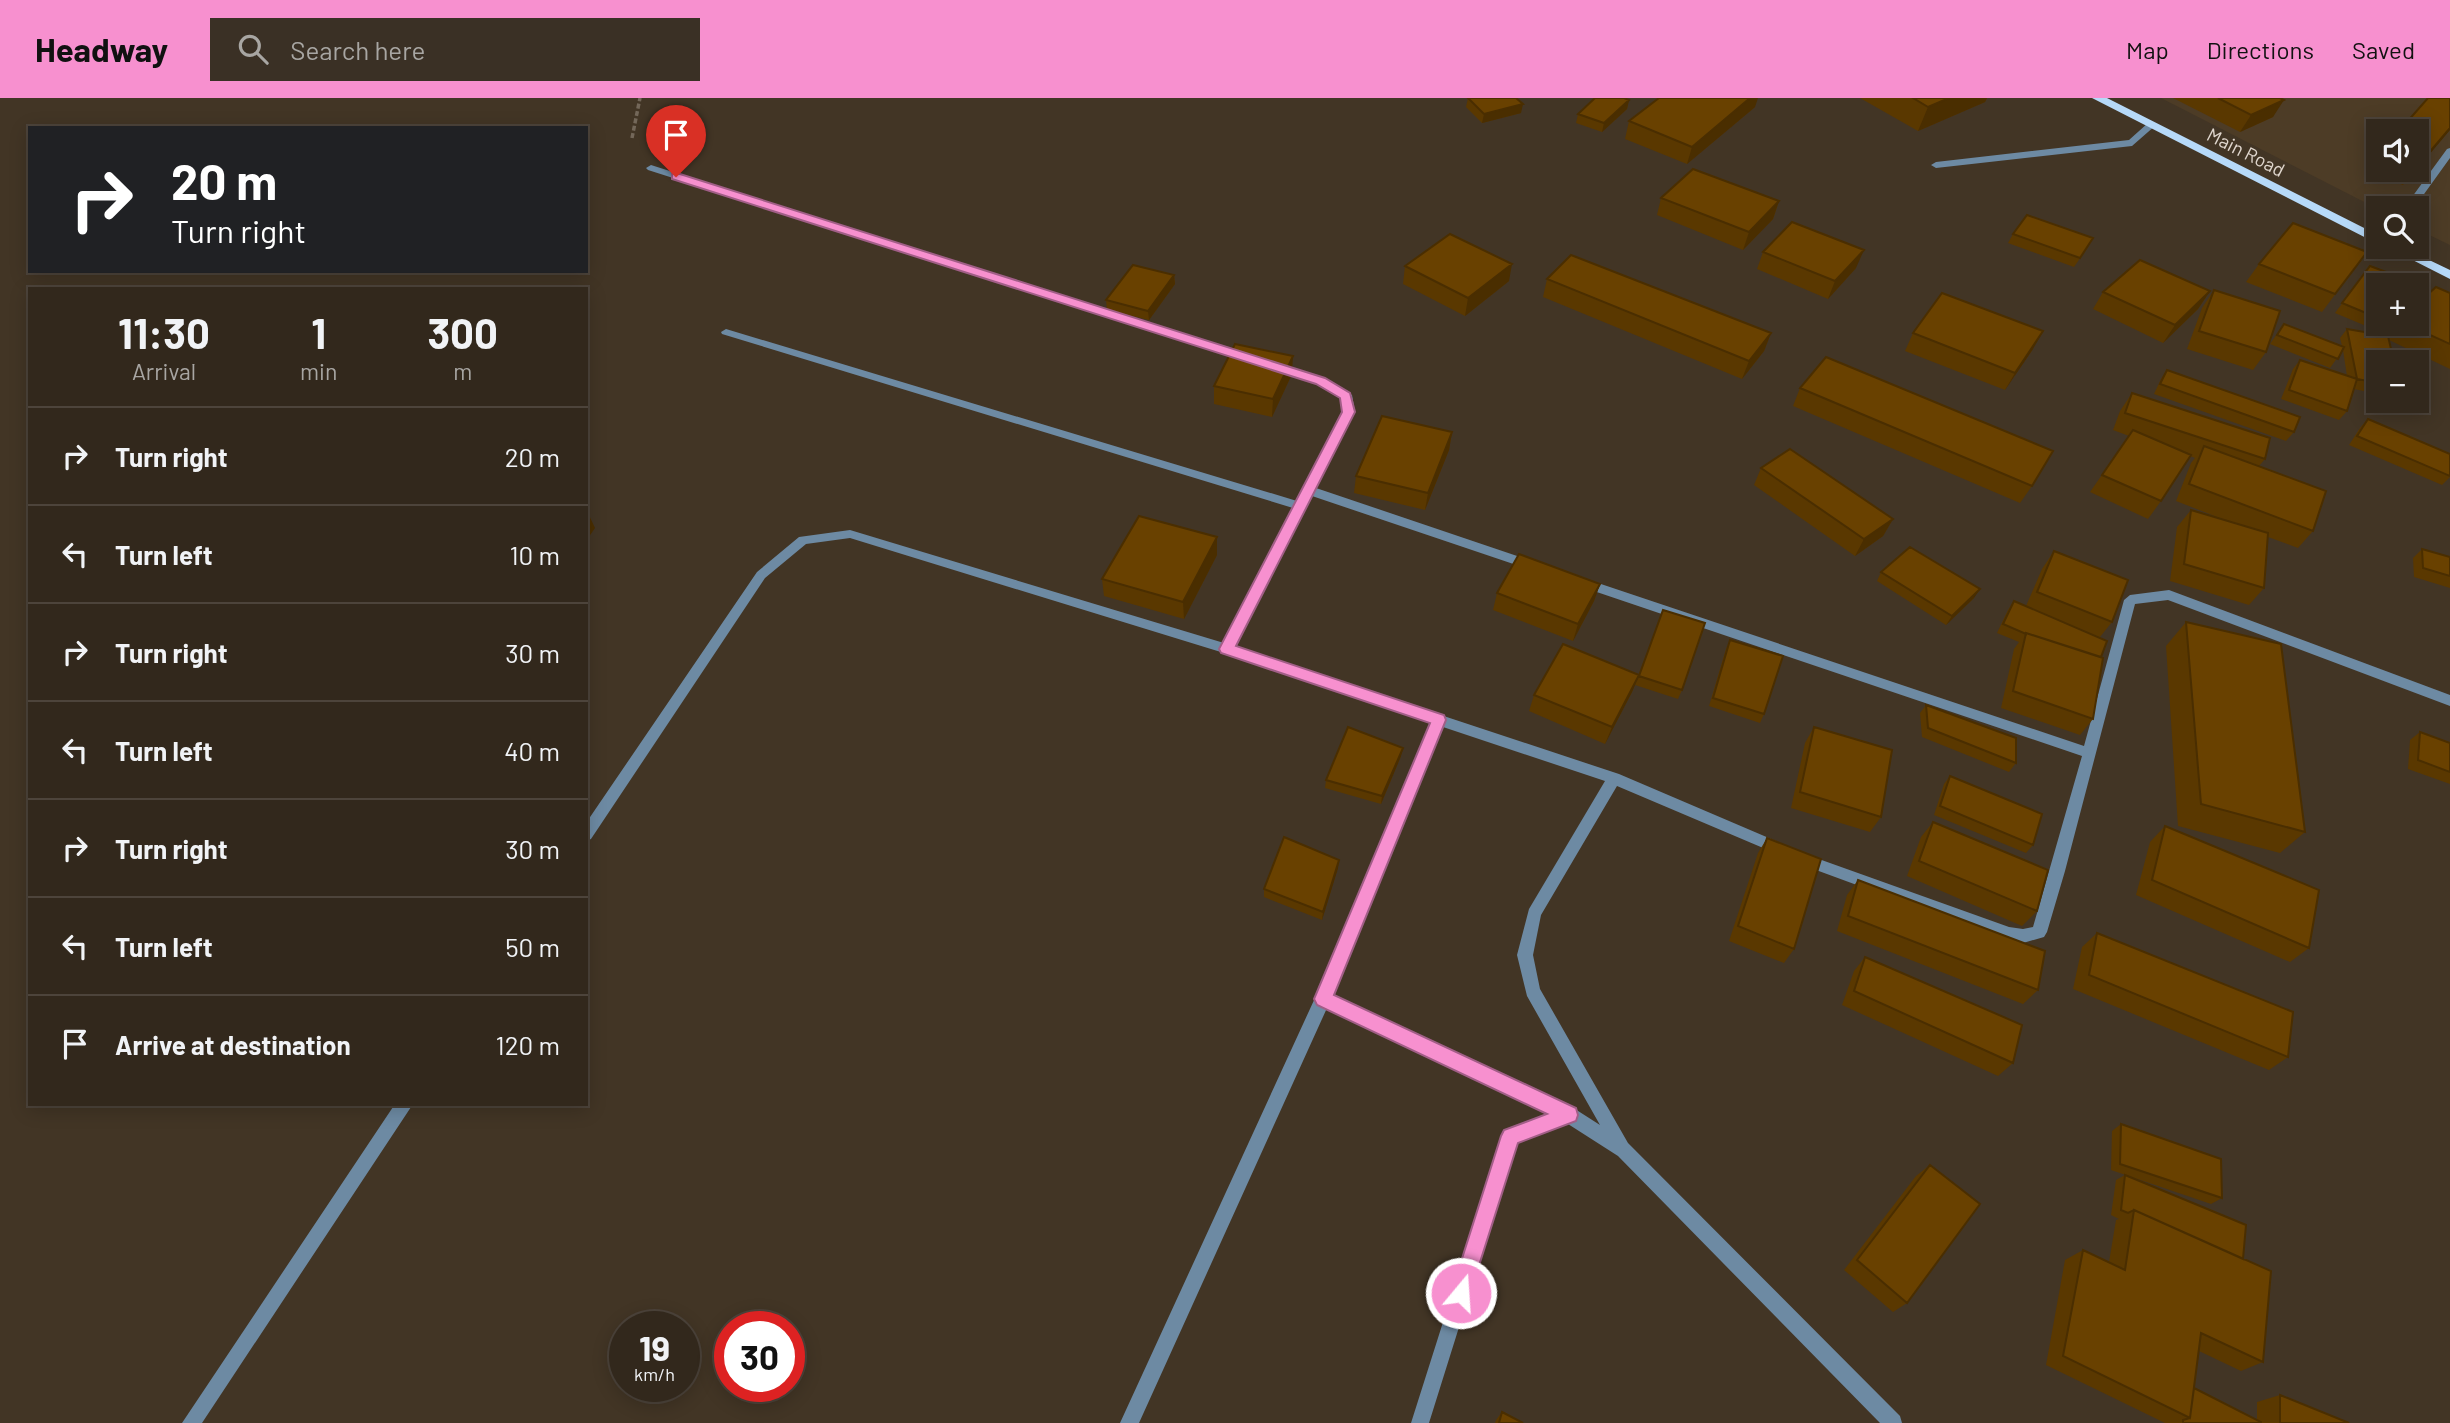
<!DOCTYPE html>
<meta charset="utf-8">
<style>
body{margin:0;font-family:Barlow,sans-serif;background:#3a3025;color:#f1f3f6;height:100vh;display:flex;flex-direction:column;font-size:26px;white-space:nowrap}
*{box-sizing:border-box;margin:0}
p{font-size:23px;color:#a8a6a3}
.icon{flex:none;width:38px;height:38px;fill:none;stroke:currentColor;stroke-width:2;stroke-linecap:round;stroke-linejoin:round}
.map{position:relative;flex:1;overflow:hidden}
.panel{position:absolute;left:28px;top:189px;width:560px;height:819px;display:flex;flex-direction:column;background:#32281c;border-radius:0px;box-shadow:0 4px 18px #0003,0 0 0 2px #4d443b}
.panel>*{flex:none}
.top-card{position:absolute;left:28px;top:28px;width:560px;height:147px;border-radius:0px;box-shadow:0 4px 18px #0003,0 0 0 2px #4d443b;background:#202124;color:#fff;overflow:hidden}
.tools{position:absolute;left:2366px;top:21px;display:grid;gap:14px}
.tools a{display:grid;place-items:center;width:63px;height:63px;border-radius:0px;background:#32281c;box-shadow:0 4px 18px #0003,0 0 0 2px #4d443b;font-size:35px}
.speed{position:absolute;left:609px;top:1213px;display:flex;gap:14px;font-size:35px;font-weight:700;text-align:center}
.speed>*{display:grid;place-content:center;width:91px;height:91px;border-radius:50%;background:#32281c;box-shadow:0 4px 18px #0003,0 0 0 2px #4d443b;line-height:1}
.speed small{font-size:18px;font-weight:400}
.speed .limit{border:10px solid #d22;background:#fff;color:#111}
.pin{position:absolute;display:grid;place-items:center;width:60px;height:60px;color:#fff;margin:-72px -30px;border-radius:50% 50% 50% 0;rotate:-45deg;box-shadow:0 0 7px #0007}
.pin .icon{rotate:45deg}
.me{position:absolute;width:77px;margin:-38px;rotate:18deg;stroke-linejoin:round;filter:drop-shadow(0 0 5px #0008)}
.turn{display:flex;align-items:center;gap:24px;height:147px;padding:0 28px;font-size:32px}
.turn .icon{width:91px;height:91px;stroke-width:2.5}
.turn b{display:block;font-size:49px;line-height:60px}
.eta{display:flex;justify-content:space-evenly;align-items:center;height:119px;text-align:center}
.eta b{font-size:42px;font-weight:700;line-height:49px}
ul{padding:0;list-style:none}
li{display:flex;align-items:center;gap:21px;height:98px;padding:0 28px;border-top:2px solid #4d443b}
li div{flex:1}
li b{display:block;font-size:26px}
li em{font-style:normal}
header{display:flex;align-items:center;gap:42px;box-sizing:border-box;height:98px;padding:0 35px;background:#f790cf;color:#111}
header strong{font-size:33px}
nav{display:flex;gap:38px;margin-inline-start:auto;font-size:24px}
.search{width:490px;height:63px;background:#3a3025;display:flex;align-items:center;gap:18px;box-sizing:border-box;padding:0 24px;border-radius:0px;color:#a8a6a3;font-size:26px}
.map>svg:first-child{display:block}
</style>
<header>
<strong>Headway</strong>
<div class="search"><svg class="icon" aria-label="search" viewBox="0 0 24 24"><circle cx="10" cy="10" r="6"/><path d="M15 15l6 6"/></svg>Search here</div>
<nav><a>Map</a><a>Directions</a><a>Saved</a></nav>
</header>
<div class="map">
<svg width="2450" height="1325" viewBox="0 0 2450 1325">
<rect width="100%" height="100%" fill="#423525"/>
<path fill="#4d3c26" fill-rule="evenodd" d="M2161 0H2450V147L2417 131V110L2378 111ZM2378 33H2417V72H2378Z"/>
<g fill="none" stroke-linecap="round" stroke-linejoin="round">
<path stroke="#736759" stroke-width="3.5" stroke-dasharray="5 2.5" stroke-linecap="butt" d="M632 40 640 0"/>
<path fill="#6d8aa3" fill-rule="evenodd" d="M2148 25 2156 27 2132 48 1936 70 1931 67 1936 64 2129 42Z
M2450 50V60L2414 110H2404L2447 51Z"/>
<path fill="#6d8aa3" fill-rule="evenodd" d="M651 67 1253 259 1255 261 1253 263H1245L648 72 646 70Z
M726 231 1297 403 1343 314 1341 299 1316 286 1271 272 1269 269 1275 265 1279 266 1324 280 1352 297 1355 314 1316 390 1538 465 1540 468 1538 471 1534 473 1312 398 1235 549 1619 676 1785 747 1787 751 1785 755 1780 757 1775 755 1617 688 1541 817 1533 857 1540 891 1628 1045 1900 1318 1902 1325H1880L1618 1058 1568 1026 1517 1044 1429 1325H1411L1504 1032 1549 1016 1327 910 1139 1325H1120L1315 900 1431 624 1224 555 850 440 806 446 765 480 591 741 586 743V725L757 474 799 439 850 432 1224 545 1293 410 722 236 721 234ZM1443 629 1605 683 1529 811 1517 857 1527 898 1600 1027 1575 1011 1332 898Z
M1583 480 2084 648 2124 502 2130 497 2169 492 2450 597V608L2168 502 2135 506 2065 773 2047 834 2044 839 2023 845 2009 843 1797 765 1795 761 1797 757 1802 755 2009 829 2023 831 2033 829 2082 658 1579 488 1577 485 1579 482Z
M395 1006H413L202 1325H182Z"/>
<path fill="#b6d9f8" fill-rule="evenodd" d="M2092 0H2107L2378 137V146Z
M2387 149H2402L2450 172V181Z"/>
</g>
<path fill="#5a3800" d="M1468 0 1521 15 1482 25 1466 9Z
M1860 0H1987L1985 4 1918 33Z
M2173 0H2280L2273 19 2240 34Z
M1629 2 1627 11 1602 34 1576 25 1578 16Z
M1755 9 1687 66 1625 41 1629 23Z
M2378 56V72H2416L2403 87 2366 73Z
M1661 100 1779 103 1773 121 1743 152 1657 117Z
M2013 136 2088 149 2074 169 2008 145Z
M1763 154 1856 170 1828 201 1757 171Z
M2367 154 2322 214 2246 184 2259 166Z
M1405 168 1509 183 1465 218 1403 186Z
M2370 168 2378 187V226H2384L2378 233 2335 215Z
M1174 177 1175 186 1149 222 1107 212 1106 202Z
M1547 181 1771 235 1764 253 1742 281 1543 199Z
M2214 192 2266 254 2253 272 2187 251 2202 210Z
M2210 193 2198 211 2163 245 2093 211 2103 194Z
M2450 195V271L2389 242 2378 264V296L2354 291 2347 313 2339 322 2281 301 2293 271 2300 262 2347 278 2343 252 2330 270 2270 246 2284 226 2342 248 2340 240 2347 231 2386 238 2396 226H2417Z
M1913 235 2033 251 2005 292 1905 253Z
M2167 272 2294 334 2286 343 2154 296 2161 281Z
M1292 276 1272 319 1214 306V288Z
M1800 290 2032 388 2020 405 1793 308Z
M2132 295 2265 361 2259 368 2313 433 2298 450 2268 439 2264 490 2249 507 2170 483 2177 429 2191 412 2230 424 2176 403 2191 365 2195 360 2190 358 2161 403 2148 421 2090 394 2129 338 2113 332 2120 313Z
M2368 321 2450 379 2442 387 2349 347 2360 330Z
M1452 334 1449 352 1425 412 1354 395 1356 378Z
M1761 370 1893 421 1883 438 1855 458 1754 387Z
M2422 451 2450 459V490L2414 479 2413 460Z
M2054 453 2112 524 2100 539 2101 559 2093 621 2080 637 2001 610 2014 551 2019 544 1997 535 2008 512 2014 503 2026 508 2042 471Z
M1217 457 1184 521 1104 498 1102 481Z
M1881 474 1974 500 1946 527 1877 483Z
M1600 486 1594 503 1573 543 1493 512 1497 495Z
M1663 512 1682 592 1678 601 1635 587Z
M2186 524 2305 734 2280 755 2178 728 2166 548Z
M1730 542 1764 616 1760 625 1709 608 1726 551Z
M1639 577 1632 594 1605 646 1529 613 1534 597Z
M1926 607 2016 665 2009 674 1922 639 1920 615Z
M1814 629 1881 719 1870 734 1791 710 1805 645Z
M2420 634 2450 645V686L2408 671 2410 642Z
M1401 658 1381 706 1325 690 1326 682Z
M1950 678 2033 747 2026 755 1934 717 1944 686Z
M1933 724 2037 813 2022 828 1907 778 1921 739Z
M2165 728 2309 850 2290 864 2136 797 2150 744Z
M1767 740 1794 851 1784 865 1729 843 1758 755Z
M1338 770 1322 822 1264 799V791Z
M1858 782 2038 892 2023 906 1837 833 1847 797Z
M2097 835 2288 959 2269 972 2073 891 2082 849Z
M1865 859 2013 965 1998 978 1842 907 1854 873Z
M2121 1026 2222 1100 2211 1106 2111 1072 2112 1033Z
M1930 1067 1907 1205 1893 1214 1844 1172 1916 1078Z
M2125 1077 2243 1161 2263 1264 2241 1273 2199 1253 2194 1290 2257 1322V1304L2280 1297 2349 1325H2165L2046 1267 2065 1162 2083 1152 2109 1164 2116 1122 2119 1121 2111 1117 2116 1082Z
M1502 1314 1523 1325H1495L1496 1322Z"/>
<path fill="#4a2e00" d="M1750 0H1758L1755 9 1687 66 1692 49Z
M1949 0H1987L1985 4 1918 33 1928 9Z
M1629 2 1627 11 1602 34 1604 25Z
M2284 2 2273 19 2240 34 2251 17Z
M1523 6 1521 15 1482 25 1484 16Z
M2450 30V32L2417 71V69Z
M1779 103 1773 121 1743 152 1749 134Z
M1864 152 1856 170 1828 201 1835 183Z
M1512 166 1509 183 1465 218 1468 200Z
M1174 177 1175 186 1149 222 1148 213Z
M2210 193 2198 211 2163 245 2175 227Z
M2043 233 2033 251 2005 292 2015 275Z
M1771 235 1764 253 1742 281 1749 263Z
M1293 258 1292 276 1272 319 1273 301Z
M1452 334 1449 352 1425 412 1428 395Z
M587 413 595 430 586 443Z
M1893 421 1883 438 1855 458 1864 441Z
M1217 439V457L1184 521 1183 504Z
M1600 486 1594 503 1573 543 1578 526Z
M1980 491 1974 500 1946 527 1952 518Z
M1639 577 1632 594 1605 646 1612 629Z
M1403 650 1401 658 1381 706 1382 698Z
M1339 762 1338 770 1322 822 1323 814Z"/>
<path fill="#694100" stroke="#4a2e00" stroke-width="2" d="M1468 0H1516L1523 6 1484 16Z
M1595 0H1624L1629 2 1604 25 1578 16Z
M1659 0H1750L1692 49 1629 23Z
M1913 0H1949L1928 9Z
M2218 0H2280L2284 2 2251 17Z
M2428 0H2450V30L2417 69V33H2399Z
M1693 71 1779 103 1749 134 1661 100Z
M2027 117 2093 140 2080 160 2013 136Z
M1792 124 1864 152 1835 183 1763 154Z
M2293 125 2367 154 2335 196 2259 166Z
M1450 136 1512 166 1468 200 1405 168Z
M1571 157 1771 235 1749 263 1547 181Z
M2140 162 2210 193 2175 227 2103 194Z
M1133 167 1174 177 1148 213 1106 202Z
M2370 168 2413 184 2411 187H2378V220L2342 205Z
M2436 189 2450 195V246L2406 226H2417V206Z
M2214 192 2280 213 2266 254 2199 233Z
M1942 195 2043 233 2015 275 1913 235Z
M2284 226 2344 249 2338 261 2277 237Z
M2347 231 2388 238 2394 264H2378V285L2357 281Z
M1235 246 1293 258 1273 301 1214 288Z
M1826 259 2053 353 2032 388 1800 290Z
M2300 262 2357 281 2347 313 2289 292Z
M2167 272 2300 319 2294 334 2160 286Z
M2132 295 2270 340 2265 361 2125 315Z
M1382 318 1452 334 1428 395 1356 378Z
M2368 321 2450 356V378L2357 338Z
M2133 332 2191 357 2161 403 2102 377Z
M2204 348 2326 393 2313 433 2189 386Z
M1790 351 1893 421 1864 441 1761 370Z
M2191 412 2268 435 2264 490 2184 466Z
M1139 418 1217 439 1183 504 1102 481Z
M1910 449 1980 491 1952 518 1881 474Z
M2422 451 2450 459V478L2423 470Z
M2054 453 2128 482 2112 524 2037 494Z
M1519 456 1600 486 1578 526 1497 495Z
M2014 503 2107 543 2101 559 2026 535V536L2003 526Z
M1663 512 1705 525 1682 592 1639 578Z
M2186 524 2281 546 2305 734 2201 706Z
M2026 535 2103 560 2093 621 2013 593Z
M1730 542 1783 558 1764 616 1713 600Z
M1563 546 1639 577 1612 629 1534 597Z
M1926 607 2016 640V665L1928 630Z
M1348 629 1403 650 1382 698 1326 682Z
M1814 629 1892 652 1881 719 1800 694Z
M2420 634 2450 645V674L2418 662Z
M1950 678 2042 716 2033 747 1940 708Z
M1933 724 2048 772 2037 813 1919 763Z
M2165 728 2319 792 2309 850 2152 782Z
M1284 739 1339 762 1323 814 1264 791Z
M1767 740 1821 761 1794 851 1738 828Z
M1858 782 2045 853 2038 892 1848 818Z
M2097 835 2293 914 2288 959 2089 877Z
M1865 859 2022 927 2013 965 1854 893Z
M2121 1026 2221 1061 2222 1100 2120 1066Z
M1930 1067 1980 1106 1907 1205 1857 1162Z
M2125 1077 2246 1127 2243 1161 2134 1112 2128 1115 2121 1112Z
M2134 1112 2271 1173 2263 1264 2201 1235 2190 1320 2063 1258 2083 1152 2125 1172Z
M2194 1290 2261 1324V1325H2183V1322L2190 1320Z
M2280 1297 2349 1325H2280Z
M1502 1314 1523 1325H1499Z"/>
<path fill="#f790cf" stroke="#a15e87" stroke-width="2" d="M672 76H680L1325 280 1350 295 1355 314 1236 548 1444 617 1446 622 1334 897 1576 1010 1578 1017 1576 1023 1518 1045 1468 1202 1461 1205 1454 1202 1451 1195 1501 1038 1504 1032 1547 1016 1317 907 1314 901 1430 625 1221 555 1219 551 1342 314 1340 300 1316 286 672 81Z"/>
<g text-anchor="middle" stroke-width="6" stroke-linejoin="round" paint-order="stroke">
<g font-size="19" fill="#e0d7ce" stroke="#423525">
<text transform="translate(2246 54) rotate(27)" y="7">Main Road</text>
</g>
</g>
</svg>
<div class="tools">
<a><svg class="icon" aria-label="sound" viewBox="0 0 24 24"><path d="M4 9h4l5-4v14l-5-4H4zM17 9q2 3 0 6"/></svg></a>
<a><svg class="icon" aria-label="search" viewBox="0 0 24 24"><circle cx="10" cy="10" r="6"/><path d="M15 15l6 6"/></svg></a>
<a>+</a>
<a>−</a>
</div>
<div class="speed"><div>19<small>km/h</small></div><div class="limit">30</div></div>
<div class="pin" style="left:676px;top:79px;background:#d93025"><svg class="icon" aria-label="arrive" viewBox="0 0 24 24"><path d="M6 21V4h12l-3 4 3 4H6"/></svg></div>
<svg class="me" style="left:1461px;top:1195px" viewBox="-20 -20 40 40"><circle r="17" fill="#f790cf" stroke="#fff" stroke-width="3"/><path d="M0-11L8 9 0 5-8 9z" fill="#fff"/></svg>
<div class="top-card">
<div class="turn"><svg class="icon" aria-label="right" viewBox="0 0 24 24"><path d="M7 20v-9h11M14 6l5 5-5 5"/></svg><div><b>20 m</b>Turn right</div></div>
</div>
<section class="panel">
<div class="eta">
<div><b>11:30</b><p>Arrival</p></div>
<div><b>1</b><p>min</p></div>
<div><b>300</b><p>m</p></div>
</div>
<ul>
<li><svg class="icon" aria-label="right" viewBox="0 0 24 24"><path d="M7 20v-9h11M14 6l5 5-5 5"/></svg><div><b>Turn right</b></div><em>20 m</em></li>
<li><svg class="icon" aria-label="left" viewBox="0 0 24 24"><path d="M17 20v-9H6M10 6l-5 5 5 5"/></svg><div><b>Turn left</b></div><em>10 m</em></li>
<li><svg class="icon" aria-label="right" viewBox="0 0 24 24"><path d="M7 20v-9h11M14 6l5 5-5 5"/></svg><div><b>Turn right</b></div><em>30 m</em></li>
<li><svg class="icon" aria-label="left" viewBox="0 0 24 24"><path d="M17 20v-9H6M10 6l-5 5 5 5"/></svg><div><b>Turn left</b></div><em>40 m</em></li>
<li><svg class="icon" aria-label="right" viewBox="0 0 24 24"><path d="M7 20v-9h11M14 6l5 5-5 5"/></svg><div><b>Turn right</b></div><em>30 m</em></li>
<li><svg class="icon" aria-label="left" viewBox="0 0 24 24"><path d="M17 20v-9H6M10 6l-5 5 5 5"/></svg><div><b>Turn left</b></div><em>50 m</em></li>
<li><svg class="icon" aria-label="arrive" viewBox="0 0 24 24"><path d="M6 21V4h12l-3 4 3 4H6"/></svg><div><b>Arrive at destination</b></div><em>120 m</em></li>
</ul>
</section>
</div>
